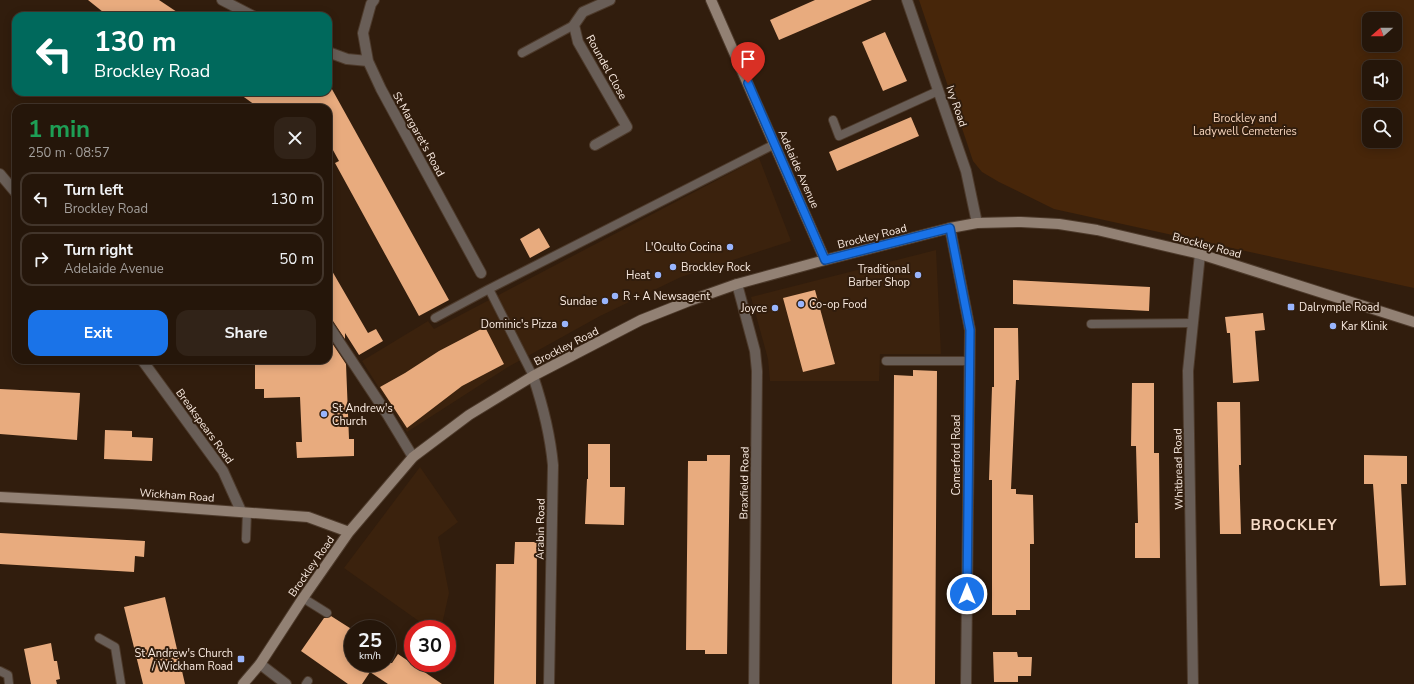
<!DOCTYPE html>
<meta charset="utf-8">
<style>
body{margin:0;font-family:"Nunito Sans",sans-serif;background:#312318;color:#f1f3f6;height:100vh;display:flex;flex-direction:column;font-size:15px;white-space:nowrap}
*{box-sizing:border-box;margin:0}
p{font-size:13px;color:#a39f9c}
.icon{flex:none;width:22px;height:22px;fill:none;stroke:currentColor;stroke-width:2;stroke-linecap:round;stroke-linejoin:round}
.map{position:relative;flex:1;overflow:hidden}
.sheet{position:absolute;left:12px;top:104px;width:320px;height:260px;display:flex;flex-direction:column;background:#25160a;border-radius:12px;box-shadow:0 2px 10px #0003,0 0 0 1px #42352b}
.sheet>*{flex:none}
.top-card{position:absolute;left:12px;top:12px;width:320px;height:84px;border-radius:12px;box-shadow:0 2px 10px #0003,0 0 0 1px #42352b;background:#00695c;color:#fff;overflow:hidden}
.needle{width:26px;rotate:250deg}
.tools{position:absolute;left:1362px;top:12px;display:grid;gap:8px}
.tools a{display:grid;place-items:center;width:40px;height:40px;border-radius:8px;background:#25160a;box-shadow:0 2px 10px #0003,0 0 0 1px #42352b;font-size:20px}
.speed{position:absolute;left:344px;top:620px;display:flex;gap:8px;font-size:20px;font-weight:700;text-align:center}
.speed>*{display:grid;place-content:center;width:52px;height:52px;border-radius:50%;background:#25160a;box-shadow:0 2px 10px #0003,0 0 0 1px #42352b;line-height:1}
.speed small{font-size:10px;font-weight:400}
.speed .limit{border:6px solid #d22;background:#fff;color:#111}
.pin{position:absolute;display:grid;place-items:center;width:34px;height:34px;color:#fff;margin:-41px -17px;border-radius:50% 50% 50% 0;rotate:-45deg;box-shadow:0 0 4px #0007}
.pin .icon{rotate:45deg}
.me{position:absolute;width:44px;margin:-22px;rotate:0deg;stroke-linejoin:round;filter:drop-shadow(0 0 3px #0008)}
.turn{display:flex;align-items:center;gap:14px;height:84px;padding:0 16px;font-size:18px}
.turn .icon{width:52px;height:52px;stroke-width:2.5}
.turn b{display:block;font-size:28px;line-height:34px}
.round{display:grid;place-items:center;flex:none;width:42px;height:42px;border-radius:12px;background:#312318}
.overview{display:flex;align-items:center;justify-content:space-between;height:68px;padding:0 16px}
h1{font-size:24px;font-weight:700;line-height:30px;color:#1e9e55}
.cta{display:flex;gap:8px;margin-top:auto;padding:8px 16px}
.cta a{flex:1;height:46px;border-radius:12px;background:#1a73e8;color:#fff;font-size:16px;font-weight:700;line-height:46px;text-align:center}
.cta a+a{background:#312318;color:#f1f3f6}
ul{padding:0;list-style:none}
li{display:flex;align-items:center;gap:12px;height:54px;margin:0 8px 6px;padding:0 8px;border:2px solid #42352b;border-radius:12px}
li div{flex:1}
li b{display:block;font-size:15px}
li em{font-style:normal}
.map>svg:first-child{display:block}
</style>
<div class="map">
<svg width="1414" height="684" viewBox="0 0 1414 684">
<rect width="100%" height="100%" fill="#311d0d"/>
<path fill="#3b220d" d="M759 158 791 241 681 277 600 316 508 367 407 432 362 361 428 321 434 329Z
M936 250 941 354H880L879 381H770L768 359 751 297Z
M420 467 458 522 438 537 449 593 441 629H430L344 568Z"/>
<path fill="#47260a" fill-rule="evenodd" d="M919 0H1414V288L1054 209 999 182 982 172 973 161ZM1369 19H1395V45H1369ZM1369 67H1395V93H1369ZM1369 115H1395V141H1369Z"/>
<path fill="#e8ab7e" d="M88 0H159L183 16H108Z
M815 0H872L779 40 770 20Z
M885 32 907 81 883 91 862 42Z
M328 82 449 300 419 316 335 163 339 161 328 141V108H259L237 92H328Z
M911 117 919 136 837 171 829 152Z
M539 228 550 247 530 258 520 239Z
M328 264 368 333 376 329 383 341 359 355 345 333V339L333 321 328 319Z
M1013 280 1150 287 1149 311 1013 304Z
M815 290 835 364 803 372 783 298Z
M1263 313 1265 330 1255 331 1259 381 1233 383 1230 333H1227L1225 317Z
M485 327 504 364 462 386 407 428 380 387 405 373 439 351Z
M994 328H1018L1019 380H1016L1011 489H1016V494L1033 495 1034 544H1030V610H1016V615H992V480H989L992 387H994Z
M328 337 346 364 349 439H354V456L297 458 296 442H302L300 397 264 398V389H255V360H328Z
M913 370 937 371 935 684H892L894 375 913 376Z
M1132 383H1154V453H1159L1160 558H1135V523H1138L1136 446H1131Z
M0 389 80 393 77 440 0 434Z
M1217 402H1240L1241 465H1239L1241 534H1220Z
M105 430 132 431V437L153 438 152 461 104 459Z
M588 444H610V487H625L624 525 585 524 587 479H588Z
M707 455H730L727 654H705V650H686L688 461H707Z
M1364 455 1407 456V484H1401L1406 585 1380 586 1373 484H1364Z
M0 533 145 541 144 557 135 556 134 572 0 564Z
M515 542H537L536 684H494L496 564H514Z
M165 597 185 684H143L124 607Z
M331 616 353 630V663H392L398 654 442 684H388L370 672 362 684H348L301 651 324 618H327Z
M51 643 54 661H57L60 679 56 680 57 684H31L24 649Z
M993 652H1017L1018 657H1032L1031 676H1018V682H994Z"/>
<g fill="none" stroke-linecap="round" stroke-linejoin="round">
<defs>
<path id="lane" d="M522 53 574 25
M833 120 839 136 938 91
M435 318 489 289
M1091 324 1193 323
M886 361H969
M533 376 489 289 775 144
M246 539 247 512
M303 598 327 613
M99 638 115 647 121 684
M0 671 8 675 9 684
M306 684 308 681"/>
<path id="street" d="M222 0 253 16
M374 0 371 4 363 33 368 61 381 89 481 273
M907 0 966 171 977 223
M328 52 347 59 368 61
M595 145 627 127 578 42 574 25 583 12 610 0
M0 174 16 193
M950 228 970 330 966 684
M737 284 755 351 757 371 754 684
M328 325 387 414 413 457
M142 360 223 471 241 511
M533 376C543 406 550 433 553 465L549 684
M260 664 286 684
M1193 684 1188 371 1200 254"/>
<path id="secondary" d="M711 0 825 260
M0 497 132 504 308 517 349 532
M243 684 260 664 303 598 349 532 413 457 469 415 533 376 641 320 689 301 737 284 825 260 950 228 977 223 1021 222 1059 224 1097 230 1200 254 1414 322"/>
</defs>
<use href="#lane" stroke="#4d3a2b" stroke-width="10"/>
<use href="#street" stroke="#4d3a2b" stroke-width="12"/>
<use href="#secondary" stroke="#4d3a2b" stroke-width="12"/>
<use href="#lane" stroke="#695e57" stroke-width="8"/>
<use href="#street" stroke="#695e57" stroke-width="10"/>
<use href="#secondary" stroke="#928174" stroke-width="10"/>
</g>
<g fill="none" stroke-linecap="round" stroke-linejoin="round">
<defs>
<path id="route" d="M748 83 825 260 950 228 970 330 967 594"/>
</defs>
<use href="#route" stroke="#114b97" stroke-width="10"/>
<use href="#route" stroke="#1a73e8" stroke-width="7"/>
</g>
<g fill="#99b5fd" stroke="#311d0d" stroke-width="1.5">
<circle cx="730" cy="247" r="4"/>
<circle cx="673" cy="267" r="4"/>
<circle cx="658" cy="275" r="4"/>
<circle cx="918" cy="275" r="4"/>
<circle cx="615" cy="296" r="4"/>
<circle cx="605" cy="301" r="4"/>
<circle cx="801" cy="304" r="4"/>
<rect x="1287" y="303" width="8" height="8" rx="2"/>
<circle cx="775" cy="308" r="4"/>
<circle cx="565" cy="324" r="4"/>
<circle cx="1333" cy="326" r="4"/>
<circle cx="324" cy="414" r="4"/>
<rect x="237" y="655" width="8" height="8" rx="2"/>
</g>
<g text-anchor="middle" stroke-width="4" stroke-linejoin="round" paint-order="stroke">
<g font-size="11" fill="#f9eae0" stroke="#311d0d">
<text transform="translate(607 67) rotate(61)" y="4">Roundel Close</text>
<text transform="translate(957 106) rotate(71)" y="4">Ivy Road</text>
<text transform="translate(419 134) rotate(61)" y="4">St Margaret's Road</text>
<text transform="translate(799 169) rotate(66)" y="4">Adelaide Avenue</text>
<text transform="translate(872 236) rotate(-14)" y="4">Brockley Road</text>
<text transform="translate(1207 245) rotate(15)" y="4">Brockley Road</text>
<text transform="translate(566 346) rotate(-27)" y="4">Brockley Road</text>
<text transform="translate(205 426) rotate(54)" y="4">Breakspears Road</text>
<text transform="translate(956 455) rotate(-90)" y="4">Comerford Road</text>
<text transform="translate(1178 469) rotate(-91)" y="4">Whitbread Road</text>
<text transform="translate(744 483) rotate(-89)" y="4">Braxfield Road</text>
<text transform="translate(177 495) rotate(4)" y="4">Wickham Road</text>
<text transform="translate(540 529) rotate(-89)" y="4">Arabin Road</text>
<text transform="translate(311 566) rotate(-55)" y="4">Brockley Road</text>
</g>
<g font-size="11" fill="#f8d6be" stroke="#311d0d">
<text x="1245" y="122">Brockley and<tspan x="1245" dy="13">Ladywell Cemeteries</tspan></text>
</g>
<g font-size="11" fill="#f9eae0" stroke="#311d0d" text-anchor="end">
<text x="722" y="251">L'Oculto Cocina</text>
<text x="681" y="271" text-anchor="start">Brockley Rock</text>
<text x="910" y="273">Traditional<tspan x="910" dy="13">Barber Shop</tspan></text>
<text x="650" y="279">Heat</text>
<text x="623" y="300" text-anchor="start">R + A Newsagent</text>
<text x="597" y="305">Sundae</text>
<text x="809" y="308" text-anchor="start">Co-op Food</text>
<text x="1299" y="311" text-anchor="start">Dalrymple Road</text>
<text x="767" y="312">Joyce</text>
<text x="557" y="328">Dominic's Pizza</text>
<text x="1341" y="330" text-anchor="start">Kar Klinik</text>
<text x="332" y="412" text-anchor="start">St Andrew's<tspan x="332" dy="13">Church</tspan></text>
<text x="233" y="657">St Andrew's Church<tspan x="233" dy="13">/ Wickham Road</tspan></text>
</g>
<g font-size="15" font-weight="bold" letter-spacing="1" fill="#f6dbc7" stroke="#311d0d">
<text x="1294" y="530">BROCKLEY</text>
</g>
</g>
</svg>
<div class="tools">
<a><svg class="needle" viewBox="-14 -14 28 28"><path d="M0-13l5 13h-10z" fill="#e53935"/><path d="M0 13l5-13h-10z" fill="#a39f9c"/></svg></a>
<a><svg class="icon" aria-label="sound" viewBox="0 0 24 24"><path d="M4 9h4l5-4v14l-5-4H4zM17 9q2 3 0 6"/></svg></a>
<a><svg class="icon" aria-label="search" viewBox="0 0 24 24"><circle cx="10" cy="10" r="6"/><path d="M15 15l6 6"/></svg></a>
</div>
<div class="speed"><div>25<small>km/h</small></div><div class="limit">30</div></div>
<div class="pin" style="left:748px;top:83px;background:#d93025"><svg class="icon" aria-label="arrive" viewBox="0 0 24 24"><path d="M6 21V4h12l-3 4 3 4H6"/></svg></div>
<svg class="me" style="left:967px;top:594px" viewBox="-20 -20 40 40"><circle r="17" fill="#1a73e8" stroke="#fff" stroke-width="3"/><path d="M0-11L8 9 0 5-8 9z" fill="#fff"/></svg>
<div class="top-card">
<div class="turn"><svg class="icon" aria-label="left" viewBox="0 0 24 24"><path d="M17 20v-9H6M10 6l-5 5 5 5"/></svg><div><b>130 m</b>Brockley Road</div></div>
</div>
<section class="sheet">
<div class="overview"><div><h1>1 min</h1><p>250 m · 08:57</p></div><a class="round"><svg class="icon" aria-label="close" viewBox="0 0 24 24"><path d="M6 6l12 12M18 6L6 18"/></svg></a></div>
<ul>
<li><svg class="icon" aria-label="left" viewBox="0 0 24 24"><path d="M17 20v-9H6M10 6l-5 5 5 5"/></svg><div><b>Turn left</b><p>Brockley Road</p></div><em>130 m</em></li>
<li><svg class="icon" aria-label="right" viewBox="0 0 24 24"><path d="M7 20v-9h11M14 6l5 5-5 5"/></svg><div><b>Turn right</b><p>Adelaide Avenue</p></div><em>50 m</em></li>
</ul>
<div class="cta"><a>Exit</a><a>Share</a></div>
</section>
</div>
